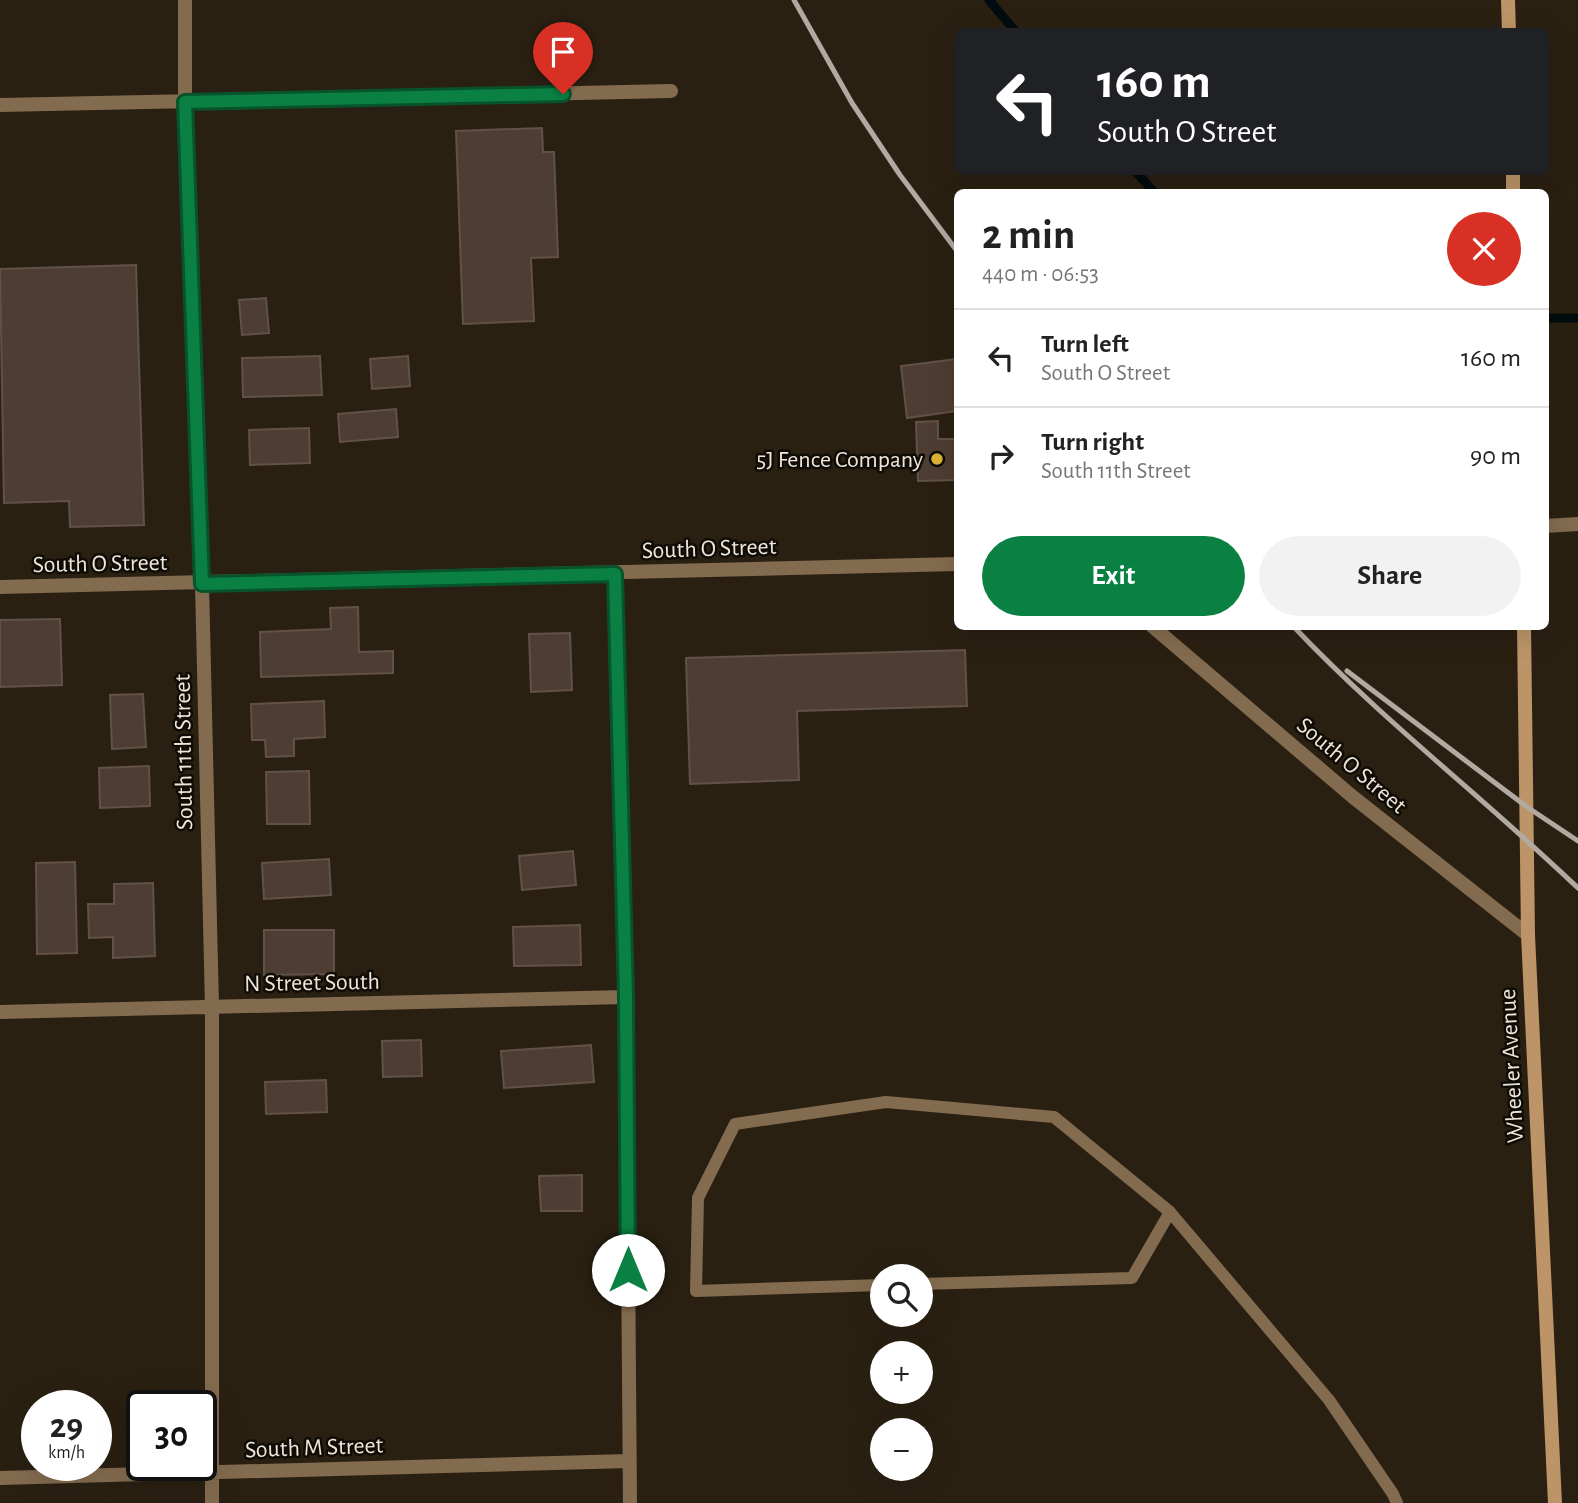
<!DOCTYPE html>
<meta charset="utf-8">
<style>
body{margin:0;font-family:"Alegreya Sans",sans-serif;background:#f2f2f2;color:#222;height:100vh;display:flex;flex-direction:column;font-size:26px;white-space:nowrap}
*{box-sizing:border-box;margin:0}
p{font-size:23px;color:#767676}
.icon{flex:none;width:38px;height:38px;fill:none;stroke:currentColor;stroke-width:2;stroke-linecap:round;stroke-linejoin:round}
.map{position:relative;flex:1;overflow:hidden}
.sheet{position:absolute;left:954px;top:189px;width:595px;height:441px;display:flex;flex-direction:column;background:#fff;border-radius:10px;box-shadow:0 7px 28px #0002}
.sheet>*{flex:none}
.hud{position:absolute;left:954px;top:28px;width:595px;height:147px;border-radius:10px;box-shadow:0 7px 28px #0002;background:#202124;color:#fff;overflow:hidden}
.tools{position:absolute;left:870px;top:1264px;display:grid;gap:14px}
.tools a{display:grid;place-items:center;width:63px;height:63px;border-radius:50%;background:#fff;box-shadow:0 7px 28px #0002;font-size:35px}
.speed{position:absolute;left:21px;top:1390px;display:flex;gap:14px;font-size:35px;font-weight:700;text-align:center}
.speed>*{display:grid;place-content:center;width:91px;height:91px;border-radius:50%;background:#fff;box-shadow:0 7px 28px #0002;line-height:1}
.speed small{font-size:18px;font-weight:400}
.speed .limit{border:4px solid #111;border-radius:10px;background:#fff;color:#111}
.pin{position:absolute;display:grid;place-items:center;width:60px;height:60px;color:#fff;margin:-72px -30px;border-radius:50% 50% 50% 0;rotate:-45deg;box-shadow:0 0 7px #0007}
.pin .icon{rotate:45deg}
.me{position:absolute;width:77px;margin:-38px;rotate:0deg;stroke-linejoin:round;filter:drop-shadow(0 0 5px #0008)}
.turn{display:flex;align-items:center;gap:24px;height:147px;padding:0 28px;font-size:32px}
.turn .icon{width:91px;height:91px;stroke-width:2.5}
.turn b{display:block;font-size:49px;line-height:60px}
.round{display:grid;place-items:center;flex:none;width:74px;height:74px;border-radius:37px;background:#f2f2f2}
.summary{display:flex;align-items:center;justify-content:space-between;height:119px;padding:0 28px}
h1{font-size:42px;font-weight:600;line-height:52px}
.action{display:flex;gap:14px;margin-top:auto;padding:14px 28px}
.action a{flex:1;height:80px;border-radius:42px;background:#0b8043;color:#fff;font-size:28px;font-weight:600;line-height:80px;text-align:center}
.action a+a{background:#f2f2f2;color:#222}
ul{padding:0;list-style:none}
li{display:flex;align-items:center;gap:21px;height:98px;padding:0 28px;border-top:2px solid #e0e0e0}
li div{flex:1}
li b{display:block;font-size:26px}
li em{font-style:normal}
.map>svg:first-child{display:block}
</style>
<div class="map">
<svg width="1578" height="1503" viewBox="0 0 1578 1503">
<rect width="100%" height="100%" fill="#2a2012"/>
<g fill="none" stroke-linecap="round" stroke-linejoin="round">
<path stroke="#000c0f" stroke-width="9" d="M989 0 1016 32
M1136 172 1154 192
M1545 318H1578"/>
</g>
<path fill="#4d3d32" stroke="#625146" stroke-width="2" d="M542 128 543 152H554L558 257 531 258 534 321 463 324 456 131Z
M136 265 144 525 70 527 69 501 4 503 0 269Z
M266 298 269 333 242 335 239 300Z
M320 356 322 395 243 397 242 358Z
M408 356 410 386 372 389 370 359Z
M957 359V411L907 418 901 366Z
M396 409 398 437 340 442 338 414Z
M938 421V439H957V480L918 481 916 422Z
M309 428 310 463 250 465 249 430Z
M358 607 359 652 393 651V673L261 677 260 632 331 629 330 608Z
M60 619 62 685 0 687V620Z
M570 633 572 690 531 692 529 634Z
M965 650 967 706 797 711 799 780 690 784 686 658Z
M143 694 146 747 112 749 110 695Z
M324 701 325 737 294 739V756L266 757 265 740H252L251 704Z
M149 766 150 806 100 808 99 768Z
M309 771 310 824H267L266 772Z
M573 851 576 885 522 890 519 856Z
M329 859 331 895 264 899 262 863Z
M75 862 77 953 37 954 36 863Z
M153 883 155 956 113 958V937L89 938 88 904H114V884Z
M580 925 581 965 514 966 513 927Z
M264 930H334V974L264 975Z
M421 1040 422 1076 383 1077 382 1041Z
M591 1045 594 1082 504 1088 501 1051Z
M326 1080 327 1112 266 1114 265 1082Z
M582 1175V1211H541L539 1176Z"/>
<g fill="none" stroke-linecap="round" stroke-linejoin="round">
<path stroke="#836b4f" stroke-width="12" d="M920 1284 1132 1278 1170 1212
M882 1285 696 1291 698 1198 735 1124 886 1102 1054 1117 1170 1212 1329 1400 1393 1494 1397 1503"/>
<path stroke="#836b4f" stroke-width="14" d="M185 0V102L202 584 212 1007V1503
M0 105 671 91
M1545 526 1578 524
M615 574 626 997 630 1503
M0 1012 626 997
M0 1478 629 1461"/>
<path stroke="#836b4f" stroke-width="14" d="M0 587 957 564
M1152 626 1353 797 1528 935"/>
<path stroke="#bc9467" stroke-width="14" d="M1508 0 1509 32
M1513 172V192
M1524 626 1528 935 1555 1503"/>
<path stroke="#b2aaa0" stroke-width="5" d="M794 0 852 103 900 175 957 251
M1293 626C1382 720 1485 799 1578 888
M1347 671 1527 807 1578 841"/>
</g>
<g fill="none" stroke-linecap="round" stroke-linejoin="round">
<defs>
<path id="route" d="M563 94 185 102 202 584 615 574 626 997 628 1270"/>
</defs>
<use href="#route" stroke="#07532c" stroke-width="18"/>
<use href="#route" stroke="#0b8043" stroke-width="12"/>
</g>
<circle fill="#dcb233" stroke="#0f0b05" stroke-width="2.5" cx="937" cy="459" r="7"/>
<g text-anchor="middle" stroke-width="5" stroke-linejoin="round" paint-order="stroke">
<g font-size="24" fill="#ede6dd" stroke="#0f0b05" text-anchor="end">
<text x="923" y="467">5J Fence Company</text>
</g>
<g font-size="24" fill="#ede6dd" stroke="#0f0b05">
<text transform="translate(709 548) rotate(-2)" y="8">South O Street</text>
<text transform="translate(100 563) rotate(-1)" y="8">South O Street</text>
<text transform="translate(183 752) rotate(-91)" y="8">South 11th Street</text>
<text transform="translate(1352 765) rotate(40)" y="8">South O Street</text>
<text transform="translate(312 982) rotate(-1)" y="8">N Street South</text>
<text transform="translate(1511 1066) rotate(-93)" y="8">Wheeler Avenue</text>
<text transform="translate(314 1447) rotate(-2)" y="8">South M Street</text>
</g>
</g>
</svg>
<div class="tools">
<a><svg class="icon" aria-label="search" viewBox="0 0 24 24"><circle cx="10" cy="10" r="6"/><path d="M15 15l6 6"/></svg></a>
<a>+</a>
<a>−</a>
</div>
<div class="speed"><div>29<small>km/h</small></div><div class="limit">30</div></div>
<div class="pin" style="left:563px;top:94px;background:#d93025"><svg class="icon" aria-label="arrive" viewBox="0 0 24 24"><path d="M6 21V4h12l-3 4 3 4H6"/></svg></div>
<svg class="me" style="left:628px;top:1270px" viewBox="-20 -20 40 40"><circle r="19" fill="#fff"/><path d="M0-13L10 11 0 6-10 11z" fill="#0b8043"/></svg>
<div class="hud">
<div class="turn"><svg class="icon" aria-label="left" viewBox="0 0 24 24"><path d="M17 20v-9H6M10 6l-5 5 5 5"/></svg><div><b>160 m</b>South O Street</div></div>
</div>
<section class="sheet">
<div class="summary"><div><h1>2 min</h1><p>440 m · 06:53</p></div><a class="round" style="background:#d93025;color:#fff"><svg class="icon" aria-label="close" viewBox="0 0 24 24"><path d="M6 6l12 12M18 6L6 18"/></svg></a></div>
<ul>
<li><svg class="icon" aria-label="left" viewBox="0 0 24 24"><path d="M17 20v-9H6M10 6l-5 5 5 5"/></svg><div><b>Turn left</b><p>South O Street</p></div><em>160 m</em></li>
<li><svg class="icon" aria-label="right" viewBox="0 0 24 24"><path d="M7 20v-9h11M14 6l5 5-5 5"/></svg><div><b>Turn right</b><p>South 11th Street</p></div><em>90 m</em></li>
</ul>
<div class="action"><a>Exit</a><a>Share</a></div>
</section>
</div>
